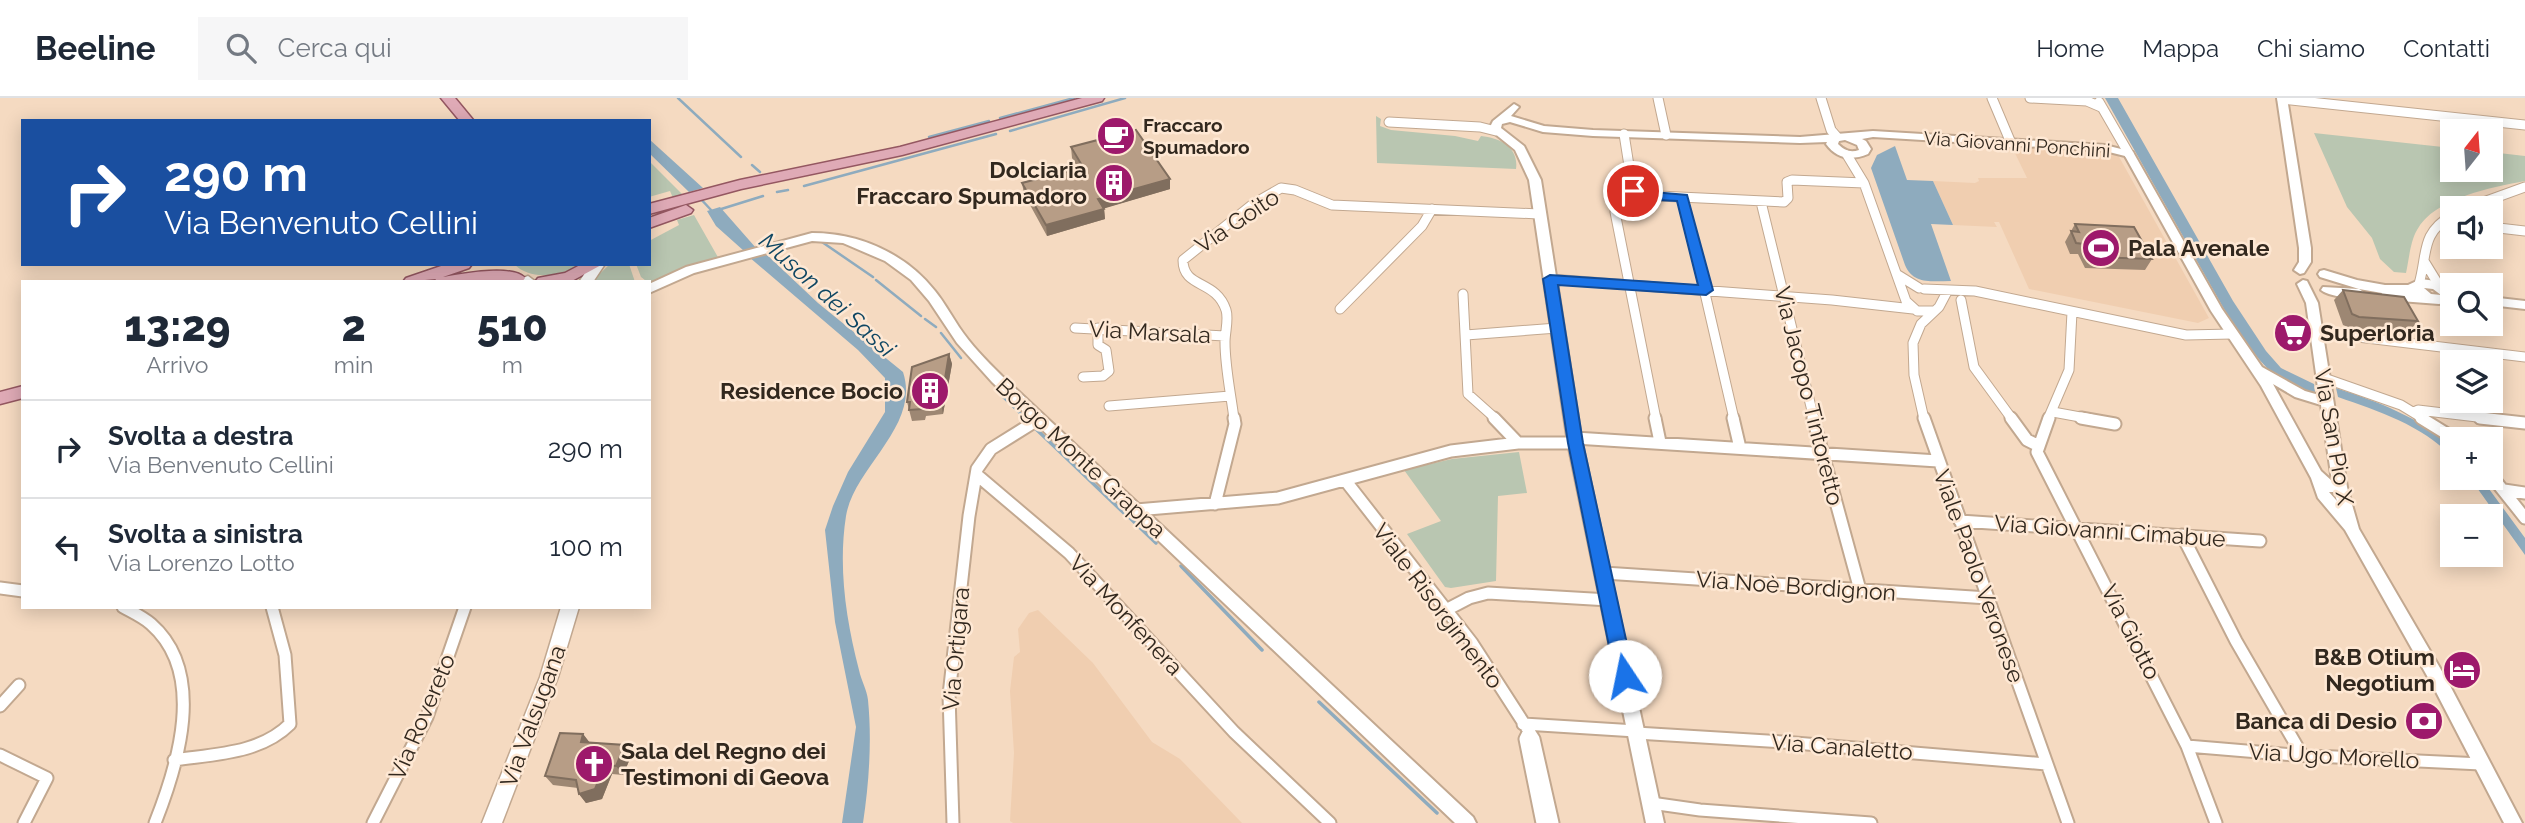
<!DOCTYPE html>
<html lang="it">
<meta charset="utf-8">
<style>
body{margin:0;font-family:Raleway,sans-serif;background:#f6f6f7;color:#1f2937;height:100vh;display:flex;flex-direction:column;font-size:26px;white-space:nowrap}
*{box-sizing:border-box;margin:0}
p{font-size:23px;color:#747a83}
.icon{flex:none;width:38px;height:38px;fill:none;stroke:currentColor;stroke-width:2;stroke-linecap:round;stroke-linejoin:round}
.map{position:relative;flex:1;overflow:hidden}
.side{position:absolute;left:21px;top:182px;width:630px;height:329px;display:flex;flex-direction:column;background:#fff;border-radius:0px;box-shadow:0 4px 18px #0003}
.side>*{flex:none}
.guide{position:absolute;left:21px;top:21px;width:630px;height:147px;border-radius:0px;box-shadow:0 4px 18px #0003;background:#1a4fa0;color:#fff;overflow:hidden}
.needle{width:46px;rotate:17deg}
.fabs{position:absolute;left:2440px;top:21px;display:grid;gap:14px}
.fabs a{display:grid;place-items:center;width:63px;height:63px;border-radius:0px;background:#fff;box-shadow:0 4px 18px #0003;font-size:35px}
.pin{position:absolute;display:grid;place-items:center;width:60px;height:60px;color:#fff;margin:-30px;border:4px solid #fff;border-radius:50%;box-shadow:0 2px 7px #0007}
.me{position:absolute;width:77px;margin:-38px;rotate:349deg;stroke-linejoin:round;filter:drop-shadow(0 0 5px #0008)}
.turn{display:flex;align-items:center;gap:24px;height:147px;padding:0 28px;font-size:32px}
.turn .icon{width:91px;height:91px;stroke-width:2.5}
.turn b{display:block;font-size:49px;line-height:60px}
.eta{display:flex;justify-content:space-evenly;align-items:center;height:119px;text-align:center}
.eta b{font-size:42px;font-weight:800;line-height:49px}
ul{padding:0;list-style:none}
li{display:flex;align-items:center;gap:21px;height:98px;padding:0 28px;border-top:2px solid #e0e1e3}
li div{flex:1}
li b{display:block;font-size:26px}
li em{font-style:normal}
header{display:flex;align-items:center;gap:42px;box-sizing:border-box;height:98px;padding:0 35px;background:#fff;border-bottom:2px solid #e0e1e3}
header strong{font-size:33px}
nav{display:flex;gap:38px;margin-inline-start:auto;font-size:24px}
.search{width:490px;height:63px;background:#f6f6f7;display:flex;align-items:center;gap:18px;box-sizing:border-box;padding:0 24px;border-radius:0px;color:#747a83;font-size:26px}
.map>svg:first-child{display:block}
</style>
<header>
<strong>Beeline</strong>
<div class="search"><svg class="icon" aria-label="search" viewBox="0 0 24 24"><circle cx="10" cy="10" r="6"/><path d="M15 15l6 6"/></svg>Cerca qui</div>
<nav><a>Home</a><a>Mappa</a><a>Chi siamo</a><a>Contatti</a></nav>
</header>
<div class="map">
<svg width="2525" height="725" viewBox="0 0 2525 725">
<rect width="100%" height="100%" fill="#f5dac1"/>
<path fill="#f0ceb0" d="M2012 49 2106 53 2118 57 2209 220 2198 225 2029 191 1999 124H1994L1997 129 1953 127 1933 83 1975 85 1979 83 1978 80H2027Z
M1038 512 1093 565 1152 644 1180 661 1242 725H1013L1010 723 1014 655 1010 593 1014 559 1020 554 1018 531 1029 515Z"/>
<path fill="#b9c6b1" d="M1376 18 1381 21 1380 28 1391 32 1455 38 1478 43 1481 38C1501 40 1519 50 1516 71L1377 65Z
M2314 35 2452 50V72H2490V54L2525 58V83C2493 89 2434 100 2417 132 2410 144 2409 162 2406 175L2394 174 2380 161 2372 140 2347 109Z
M649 63 683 97 673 100 670 93 649 99Z
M694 117 719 161 650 186 641 179 636 166H649V143L679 127 677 122Z
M514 166H584C563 176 533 185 514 166Z
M610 166H629L635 184H591Z
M1519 354 1527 395 1498 398 1496 483 1451 490 1445 489 1407 436 1441 423 1404 372 1452 361Z"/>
<path fill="#8eabbe" d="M2105 0H2118L2233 203 2266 253 2281 270 2314 286 2315 294C2272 292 2245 243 2224 211Z
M649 41 703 90 689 94 649 55Z
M1895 48 1907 82 1933 83 1953 127 1931 126 1951 183C1933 183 1913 187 1905 167L1871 70 1877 57Z
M720 109 756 150 744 153 716 128 707 113Z
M765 155 818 205 903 274C921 328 854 369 846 418 838 469 846 522 859 572 861 582 867 592 868 602 872 643 869 685 863 725H842L856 629 835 524 825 432 833 408 848 374 885 314V280L858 252 749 159Z
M2336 290C2379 304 2418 319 2452 348V359C2422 327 2378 313 2338 299Z
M2470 380H2481L2525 440V457Z"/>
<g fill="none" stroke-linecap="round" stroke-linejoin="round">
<path stroke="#8eabbe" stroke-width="2.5" d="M678 0 741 59
M1000 20 1074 0
M1010 33 1125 0
M929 39 989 23
M752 67 760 74
M804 88 996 36
M777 94 788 92
M698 98 712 113
M718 112 763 98
M822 144 873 179
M876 182 921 218
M925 221 936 229
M941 235 961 260
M1001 297 1026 321"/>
<path stroke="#8eabbe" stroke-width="3.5" d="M1024 320 1027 322
M1036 331 1125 416
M1130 420 1156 445
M1181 468 1262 552
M1319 604 1437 715"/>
<defs>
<path id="minor-far1" d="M1658 0 1666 37
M1821 0 1831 32 1837 39
M1992 0 2011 45
M2030 0 2087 3 2101 9
M2282 1 2525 27
M2099 4 2129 56
M1389 24 1480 29 1496 33
M1624 36 1633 93 1638 97 1784 104 1788 100 1787 84 1792 82 1864 85
M1847 57 1864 85 1906 203 1917 213H1933
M1683 100 1734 321
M1761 104 1814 321
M2467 110 2525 89
M1615 114 1656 321
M2490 129 2525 133
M2424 163 2440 189
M1898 177 1919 190
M1550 181 1832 202 1913 211
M2419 186C2428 155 2420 136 2452 117
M1924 191 1975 193 2186 237 2232 236
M1463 196 1468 296 1496 321
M1961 202 1974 269 2012 321
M1340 211 1422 128 1432 111
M1075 230 1225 238
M2316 234 2525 259
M1466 237 1557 230
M1083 279 1103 278 1109 273 1106 252 1098 247V230
M2324 280 2401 307 2424 321
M1109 308 1230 298
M2053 314 2091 321
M2414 314 2418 312 2494 321
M1234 321C1231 296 1225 270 1225 244 1225 234 1229 221 1226 212 1216 181 1183 191 1183 162L1253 106 1281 90 1295 92 1332 107 1539 116
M1924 321 1914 277 1913 245 1921 226 1939 209 1948 192
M2048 321 2069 272 2072 214"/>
<path id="minor" d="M1494 320 1518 345
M1655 320 1660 344
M1733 320 1740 350
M1813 320 1860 492
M1924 320 2068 725
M2011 320 2027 342 2037 347
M2049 320 2037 354 2187 648 2216 725
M2081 320 2115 326
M2421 320 2455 341
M2480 320 2525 325
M1575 340 1938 363
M2490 376 2525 420
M977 377 1069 455 1234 634 1330 725
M1345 382 1472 545 1534 641 1553 725
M2504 392 2525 395
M1215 406 1235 326 1234 320
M1136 412 1278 400 1451 353 1518 345H1575
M1960 423 2260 443
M2182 437 2236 543 2302 657
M1604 475 1988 500
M0 490 23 493
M123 509C132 514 143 519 151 526 207 575 178 667 155 725
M1446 512 1469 500 1488 495 1609 502
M0 608 19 587
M1523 626 1636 633
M1528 635 1525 641 1542 725
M1636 635 1783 644 2046 666
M2187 648 2294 657 2481 666
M0 657 47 680 24 725
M174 662C214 656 260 656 290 626L285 557 272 509
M1651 705 1700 712 1871 725
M373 725 427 619 465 509
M953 725 949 597 969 418 977 371 991 351 1039 321"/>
<path id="tertiary" d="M2277 0H2287L2311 150V164L2304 175 2300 176 2294 172 2299 164V150Z
M1514 6 1519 9 1511 18 1544 28 1593 32 1800 39 1873 33 2105 47 2133 54 2222 211 2262 269 2305 293 2319 297 2306 205 2297 186 2303 182 2307 183 2318 205 2347 389 2359 431 2447 582 2522 725H2504L2435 592 2345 432 2318 400 2311 380 2261 288 2211 213 2125 58 2105 53 1873 39 1862 41 1866 43 1871 51 1868 56C1851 63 1837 61 1826 46L1827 44 1800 45 1593 38 1543 34 1510 24 1502 26 1501 30 1524 48 1541 82 1582 345 1664 725H1646L1568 345 1529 82 1515 52 1489 31 1493 23ZM1845 42 1857 47 1859 52C1850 55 1844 52 1838 46L1839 43ZM2273 286 2295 299 2321 307 2332 383 2321 373ZM2329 394H2334L2337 403Z
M812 135C859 135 905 155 935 193 944 204 951 217 959 229 971 247 986 262 1002 278L1473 719 1476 725H1455L992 284 957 245 929 203 911 182 885 163 843 145 812 143 694 175 649 195V186L686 169Z
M2324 172 2357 182 2385 187H2408L2421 181 2436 183 2451 193 2452 203 2439 206 2387 202 2383 201 2381 198 2382 195 2359 191 2365 195C2357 202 2329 199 2321 192L2323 189 2359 191 2320 179 2318 176 2320 173ZM2424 190 2433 191 2441 197 2431 196Z
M2490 199 2525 203V211L2490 207Z"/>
<path id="secondary" d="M591 166H605L593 184H579Z
M528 178 536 184H521L523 180Z
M561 509H579L558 579 502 725H482L540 579Z"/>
<path id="primary" d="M441 0H455L474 23H460Z
M1082 0H1104L1102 3 902 57 741 91 649 116V106L740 82 900 49Z
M686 107 693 112 691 115 649 130V120Z
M447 166H472L469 170 443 179C461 176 512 166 525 180L522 184H434L436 181 403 184 406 180Z
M582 166H603L570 184H535L538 180 565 175Z
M23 288V300L0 306V294Z"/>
</defs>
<use href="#minor-far1" stroke="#c2a890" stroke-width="11"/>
<use href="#minor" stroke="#c2a890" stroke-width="15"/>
<use href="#tertiary" stroke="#c2a890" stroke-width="4"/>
<use href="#secondary" stroke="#c2a890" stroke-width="3"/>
<use href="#primary" stroke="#945761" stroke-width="3"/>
<use href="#minor-far1" stroke="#fff" stroke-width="9"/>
<use href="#minor" stroke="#fff" stroke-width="11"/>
<use href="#tertiary" fill="#fff" fill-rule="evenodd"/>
<use href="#secondary" fill="#fff" fill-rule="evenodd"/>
<use href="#primary" fill="#dfaab6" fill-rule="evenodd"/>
</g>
<path fill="#9d8773" d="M1071 49 1170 91 1104 110 1105 121 1047 138 1024 96 1022 85 1078 70 1072 60Z
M2075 126 2152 161 2145 172 2085 170 2078 156H2070L2065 144Z
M2343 192 2418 223 2409 234 2350 230 2343 227 2334 202Z
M949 256 952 266 943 316 926 318 925 322 912 323 907 304Z
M583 636 589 644 625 647 632 656 623 677 612 676 602 701 586 705 579 696 578 690 553 687 545 678Z"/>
<path fill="#806e5e" d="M1170 81V91L1099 112 1098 101Z
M1104 111 1105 121 1047 138 1046 127Z
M949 256 952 266 943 316 941 305Z
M583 636 590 645 581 644Z
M625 647 632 656 623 677 616 668Z
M605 667 612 676 602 701 586 705 579 696Z"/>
<path fill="#b79d86" stroke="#806e5e" stroke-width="2" d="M1136 32 1170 81 1098 101 1104 111 1046 127 1022 85 1083 69 1071 49Z
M2075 126 2134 129 2152 161 2091 159 2084 146 2076 145 2071 133 2079 134Z
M2343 192 2404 199 2418 223 2359 219 2352 216Z
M949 256 941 305 923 308V311L909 312 910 304H907L912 269Z
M560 635 583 636 581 644 625 647 616 668 605 667 595 691 579 696 576 682 545 678Z"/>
<path fill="#1a73e8" stroke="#114b97" stroke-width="2" d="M1633 89 1641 93 1687 97 1713 192 1706 197 1558 187 1583 345 1634 578 1631 583 1625 585 1618 583 1615 578 1568 345 1543 181 1550 177 1698 187 1677 103 1638 101 1626 93Z"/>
<defs>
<symbol id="cafe-disc" viewBox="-11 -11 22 22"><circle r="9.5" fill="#9d196b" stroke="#fee8d4"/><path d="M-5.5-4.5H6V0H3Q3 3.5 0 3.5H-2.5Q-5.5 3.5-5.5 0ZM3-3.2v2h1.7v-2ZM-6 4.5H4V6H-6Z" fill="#fff"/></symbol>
<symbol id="building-disc" viewBox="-11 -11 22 22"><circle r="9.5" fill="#9d196b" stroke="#fee8d4"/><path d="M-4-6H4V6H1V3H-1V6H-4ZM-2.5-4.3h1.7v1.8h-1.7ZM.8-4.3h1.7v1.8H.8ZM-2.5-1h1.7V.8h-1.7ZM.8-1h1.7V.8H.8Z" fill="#fff"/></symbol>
<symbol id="stadium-disc" viewBox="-11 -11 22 22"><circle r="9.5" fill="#9d196b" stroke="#fee8d4"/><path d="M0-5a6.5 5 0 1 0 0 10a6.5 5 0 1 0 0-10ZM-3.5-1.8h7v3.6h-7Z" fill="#fff"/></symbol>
<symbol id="supermarket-disc" viewBox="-11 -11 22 22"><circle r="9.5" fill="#9d196b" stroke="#fee8d4"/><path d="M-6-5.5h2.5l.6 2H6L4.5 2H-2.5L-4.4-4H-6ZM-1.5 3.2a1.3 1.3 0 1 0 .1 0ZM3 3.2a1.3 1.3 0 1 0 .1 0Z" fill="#fff"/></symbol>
<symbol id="hotel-disc" viewBox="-11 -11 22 22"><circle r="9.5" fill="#9d196b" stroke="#fee8d4"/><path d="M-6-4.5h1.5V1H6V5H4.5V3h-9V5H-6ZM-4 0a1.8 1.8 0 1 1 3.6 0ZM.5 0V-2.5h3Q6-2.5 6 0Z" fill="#fff"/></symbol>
<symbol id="bank-disc" viewBox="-11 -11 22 22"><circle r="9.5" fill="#9d196b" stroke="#fee8d4"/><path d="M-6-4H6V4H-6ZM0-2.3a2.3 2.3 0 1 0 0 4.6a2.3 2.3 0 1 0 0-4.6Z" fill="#fff"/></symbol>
<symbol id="church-disc" viewBox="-11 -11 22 22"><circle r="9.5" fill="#9d196b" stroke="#fee8d4"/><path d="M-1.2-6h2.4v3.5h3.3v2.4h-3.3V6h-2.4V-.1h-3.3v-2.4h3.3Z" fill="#fff"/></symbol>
</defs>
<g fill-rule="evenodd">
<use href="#cafe-disc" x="1094" y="16" width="44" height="44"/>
<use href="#building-disc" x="1092" y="63" width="44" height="44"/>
<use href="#stadium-disc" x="2079" y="128" width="44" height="44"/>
<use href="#supermarket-disc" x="2271" y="213" width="44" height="44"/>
<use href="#building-disc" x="908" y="271" width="44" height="44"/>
<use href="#hotel-disc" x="2440" y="550" width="44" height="44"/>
<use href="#bank-disc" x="2402" y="601" width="44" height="44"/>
<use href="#church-disc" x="572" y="644" width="44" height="44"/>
</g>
<g text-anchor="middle" stroke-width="5" stroke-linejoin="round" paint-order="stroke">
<g font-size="19" font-weight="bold" fill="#32281e" stroke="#fee8d4" text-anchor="start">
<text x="1143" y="34">Fraccaro<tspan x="1143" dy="22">Spumadoro</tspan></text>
</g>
<g font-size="19" fill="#32281e" stroke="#fee8d4">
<text transform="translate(2017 46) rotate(4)" y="7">Via Giovanni Ponchini</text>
</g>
<g font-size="23" font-weight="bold" fill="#32281e" stroke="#fee8d4" text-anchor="end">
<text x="1087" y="80">Dolciaria<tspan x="1087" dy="26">Fraccaro Spumadoro</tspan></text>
<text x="2128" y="158" text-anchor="start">Pala Avenale</text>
<text x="2320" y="243" text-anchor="start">Superloria</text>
<text x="903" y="301">Residence Bocio</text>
<text x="2435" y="567">B&amp;B Otium<tspan x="2435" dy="26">Negotium</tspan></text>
<text x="2397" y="631">Banca di Desio</text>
<text x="621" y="661" text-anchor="start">Sala del Regno dei<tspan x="621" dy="26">Testimoni di Geova</tspan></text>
</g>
<g font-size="23" fill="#32281e" stroke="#fee8d4">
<text transform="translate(1237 123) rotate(-34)" y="8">Via Goito</text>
<text transform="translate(1150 234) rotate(3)" y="8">Via Marsala</text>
<text transform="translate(1809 298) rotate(76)" y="8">Via Jacopo Tintoretto</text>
<text transform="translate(2334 339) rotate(80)" y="8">Via San Pio X</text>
<text transform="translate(1081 360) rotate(43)" y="8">Borgo Monte Grappa</text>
<text transform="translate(2110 433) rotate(4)" y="8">Via Giovanni Cimabue</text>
<text transform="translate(1979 478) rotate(70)" y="8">Viale Paolo Veronese</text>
<text transform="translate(1796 488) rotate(4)" y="8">Via Noè Bordignon</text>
<text transform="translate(1438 508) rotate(53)" y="8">Viale Risorgimento</text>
<text transform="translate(1126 517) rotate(47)" y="8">Via Monfenera</text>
<text transform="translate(2131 534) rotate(63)" y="8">Via Giotto</text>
<text transform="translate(956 551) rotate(-85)" y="8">Via Ortigara</text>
<text transform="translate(533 618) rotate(-70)" y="8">Via Valsugana</text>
<text transform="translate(422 619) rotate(-67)" y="8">Via Rovereto</text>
<text transform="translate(1842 649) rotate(4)" y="8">Via Canaletto</text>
<text transform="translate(2334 658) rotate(3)" y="8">Via Ugo Morello</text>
</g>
<g font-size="24" font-style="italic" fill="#104763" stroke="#fee8d4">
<text transform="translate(827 197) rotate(42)" y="8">Muson dei Sassi</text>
</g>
</g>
</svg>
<div class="fabs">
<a><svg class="needle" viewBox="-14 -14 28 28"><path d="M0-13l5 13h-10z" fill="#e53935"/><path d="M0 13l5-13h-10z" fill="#747a83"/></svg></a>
<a><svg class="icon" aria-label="sound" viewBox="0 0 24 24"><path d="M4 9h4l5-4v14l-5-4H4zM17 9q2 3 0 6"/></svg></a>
<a><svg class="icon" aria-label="search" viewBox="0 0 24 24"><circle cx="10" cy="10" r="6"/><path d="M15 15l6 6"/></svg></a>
<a><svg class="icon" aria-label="layers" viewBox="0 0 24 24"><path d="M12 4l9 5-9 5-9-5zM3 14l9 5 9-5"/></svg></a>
<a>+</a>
<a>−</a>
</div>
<div class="pin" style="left:1633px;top:93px;background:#d93025"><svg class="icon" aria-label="arrive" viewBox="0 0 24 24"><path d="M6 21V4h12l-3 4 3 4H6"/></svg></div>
<svg class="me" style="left:1625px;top:578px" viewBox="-20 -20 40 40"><circle r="19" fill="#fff"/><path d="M0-13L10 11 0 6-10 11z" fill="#1a73e8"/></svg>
<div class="guide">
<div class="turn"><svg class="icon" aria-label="right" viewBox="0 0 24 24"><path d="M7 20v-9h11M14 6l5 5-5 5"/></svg><div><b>290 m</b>Via Benvenuto Cellini</div></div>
</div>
<section class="side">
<div class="eta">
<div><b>13:29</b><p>Arrivo</p></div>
<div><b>2</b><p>min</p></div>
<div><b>510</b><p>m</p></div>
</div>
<ul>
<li><svg class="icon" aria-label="right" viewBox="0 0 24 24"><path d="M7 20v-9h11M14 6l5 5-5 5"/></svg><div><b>Svolta a destra</b><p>Via Benvenuto Cellini</p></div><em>290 m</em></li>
<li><svg class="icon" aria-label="left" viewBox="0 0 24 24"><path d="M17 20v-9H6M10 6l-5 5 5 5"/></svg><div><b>Svolta a sinistra</b><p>Via Lorenzo Lotto</p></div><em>100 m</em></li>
</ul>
</section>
</div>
